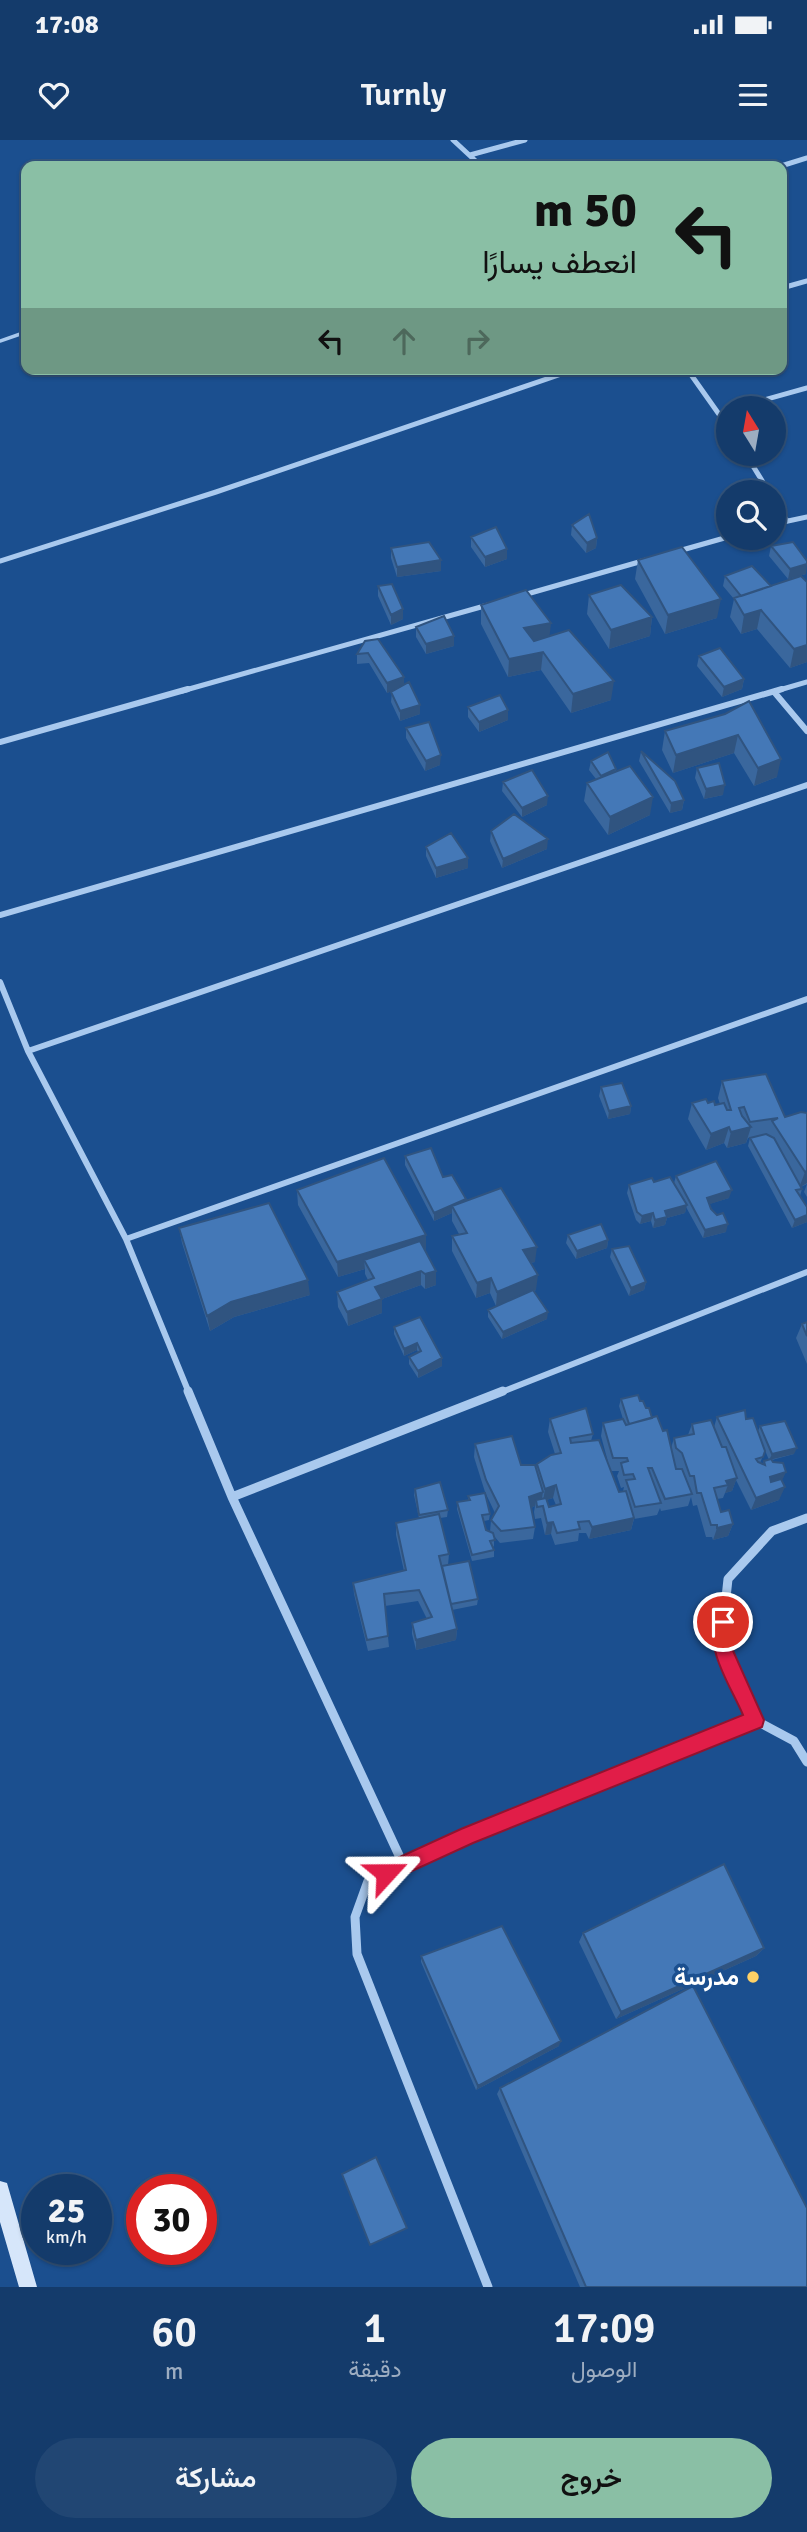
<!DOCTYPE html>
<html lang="ar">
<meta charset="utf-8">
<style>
body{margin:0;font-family:Signika,Vazirmatn,sans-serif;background:#214673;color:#f1f3f6;direction:rtl;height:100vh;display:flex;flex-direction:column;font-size:26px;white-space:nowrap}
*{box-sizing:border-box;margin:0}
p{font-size:23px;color:#9dadc1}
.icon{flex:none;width:38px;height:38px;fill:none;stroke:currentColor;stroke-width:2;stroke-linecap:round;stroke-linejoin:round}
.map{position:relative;height:2147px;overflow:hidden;direction:ltr}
.panel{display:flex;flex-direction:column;background:#143b6b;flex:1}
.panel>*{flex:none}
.top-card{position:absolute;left:21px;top:21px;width:766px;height:214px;border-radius:14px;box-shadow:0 2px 5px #0004,0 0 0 2px #33557e;direction:rtl;background:#8abfa5;color:#111;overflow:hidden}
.needle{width:46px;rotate:349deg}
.fabs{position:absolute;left:716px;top:256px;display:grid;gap:14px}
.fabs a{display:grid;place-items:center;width:70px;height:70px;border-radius:50%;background:#143b6b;box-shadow:0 2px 5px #0004,0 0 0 2px #33557e;font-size:35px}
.speed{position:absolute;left:21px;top:2034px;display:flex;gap:14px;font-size:35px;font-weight:700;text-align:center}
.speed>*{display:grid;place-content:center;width:91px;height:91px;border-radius:50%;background:#143b6b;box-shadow:0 2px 5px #0004,0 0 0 2px #33557e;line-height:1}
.speed small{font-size:18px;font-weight:400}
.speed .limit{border:10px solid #d22;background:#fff;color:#111}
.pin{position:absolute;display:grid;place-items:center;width:60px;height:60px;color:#fff;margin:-30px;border:4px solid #fff;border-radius:50%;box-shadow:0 2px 7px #0007}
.me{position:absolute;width:77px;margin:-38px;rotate:66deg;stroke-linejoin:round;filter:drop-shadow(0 0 5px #0008)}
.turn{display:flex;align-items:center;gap:24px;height:147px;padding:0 35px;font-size:32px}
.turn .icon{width:91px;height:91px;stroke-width:2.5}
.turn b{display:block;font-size:49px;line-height:60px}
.lanes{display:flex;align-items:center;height:66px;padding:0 35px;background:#0003;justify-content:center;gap:35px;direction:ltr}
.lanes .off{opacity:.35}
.eta{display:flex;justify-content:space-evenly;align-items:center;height:119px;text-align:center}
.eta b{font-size:42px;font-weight:600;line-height:49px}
.primary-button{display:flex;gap:14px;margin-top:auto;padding:14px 35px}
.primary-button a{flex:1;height:80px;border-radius:42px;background:#8abfa5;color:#111;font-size:28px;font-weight:600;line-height:80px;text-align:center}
.primary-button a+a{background:#214673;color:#f1f3f6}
.status{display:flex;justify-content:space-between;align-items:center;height:49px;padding:0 35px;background:#143b6b;direction:ltr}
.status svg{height:19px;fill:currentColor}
header{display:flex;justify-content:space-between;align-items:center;height:91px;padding:0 35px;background:#143b6b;font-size:32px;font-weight:600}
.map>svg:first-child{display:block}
</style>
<div class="status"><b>17:08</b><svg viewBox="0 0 49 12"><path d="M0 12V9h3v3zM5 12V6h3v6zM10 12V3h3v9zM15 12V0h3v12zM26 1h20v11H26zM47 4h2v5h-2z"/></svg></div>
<header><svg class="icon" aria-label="menu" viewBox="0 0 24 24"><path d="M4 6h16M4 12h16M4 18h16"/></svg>Turnly<svg class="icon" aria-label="heart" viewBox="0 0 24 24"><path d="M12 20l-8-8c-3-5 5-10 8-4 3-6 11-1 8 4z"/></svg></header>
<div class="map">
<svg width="807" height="2147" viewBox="0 0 807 2147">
<rect width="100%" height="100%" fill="#1b4f8f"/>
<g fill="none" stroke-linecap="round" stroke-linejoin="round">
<path stroke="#a9c9ee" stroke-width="3.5" d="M0 201 26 192"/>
<path stroke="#a9c9ee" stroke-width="5" d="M453 0 481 26
M470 15 525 0
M781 26 807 18
M782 148 807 141
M687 229 728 287
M735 268 807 248
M745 313 769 352
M774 359 787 381
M774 384 807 377
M675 412 728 397
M0 421 216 352 576 229
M520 456 646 420
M182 551 488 465
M776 551 807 542"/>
<path stroke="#a9c9ee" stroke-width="6" d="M775 553 807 591
M0 602 188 549
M0 775 782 549
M0 842 28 911 126 1099 189 1253
M28 911 807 645
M126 1099 807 859
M499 1253 807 1132"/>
<path stroke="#a9c9ee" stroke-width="9" d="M188 1251 232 1357 404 1726
M232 1357 503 1251
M807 1378 772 1391 728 1439 721 1504 755 1580 794 1601 807 1622
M488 2147 357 1814 355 1777 368 1741 467 1696 755 1580"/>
<path fill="#d6e6fa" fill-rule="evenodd" d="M0 2041 7 2043 9 2050 37 2147H19L0 2082Z"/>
</g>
<path fill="#3a679d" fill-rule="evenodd" d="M572 385 597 398 596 408 586 413 571 395Z
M471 397 507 409V419L485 427 471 407Z
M771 406 806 434 788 439 769 416Z
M391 408 441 431 397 437 391 418Z
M638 420 717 478 665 494 635 439Z
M725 436 771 446 807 442V522L790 528 757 489 741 494 730 477 734 459 723 446Z
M378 446 403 479 391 485 378 456Z
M589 455 652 477 650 496 609 509 587 474Z
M481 465 550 496 611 560 571 573 541 530 508 537 481 484Z
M416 487 454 496V506L426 514 416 497Z
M365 501 404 545 420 574 400 581 391 562 392 551 387 553 369 523 357 524V514Z
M699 516 744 539 742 549 722 557 697 526Z
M468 567 508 570V580L479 592 468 577Z
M725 574 777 637 754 646 734 613 673 633 662 610 665 591Z
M406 588 440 625 425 631 406 598Z
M641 612 684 660 682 670 670 673 639 621Z
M591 621 616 629V631L650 675 608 695 584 661 587 643 596 639 589 630Z
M697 628 723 655 704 659 695 638Z
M503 642 547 665 522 677 502 651Z
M491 691 547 709 502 728 490 701Z
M426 707 468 718V728L436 738 426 716Z
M722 941 785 977 807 973V1057L804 1052 807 1044 801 1047 802 1049 800 1056 807 1067V1082L792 1088 748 1006 750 998H748L746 1003 727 1008 724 1003 706 1010 688 979 692 963H708L715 965 720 964 718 958Z
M601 947 631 966 630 974 608 979 599 956Z
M405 1016 443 1037 466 1059V1061L535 1122 530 1123 536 1150 534 1151 547 1179 502 1199 488 1177V1170L496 1166 490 1153 476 1158 452 1111V1096L459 1094 452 1081V1073L434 1081 405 1025Z
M676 1036 729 1058 709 1064 711 1069 726 1092 703 1098 686 1067 685 1073 667 1078 665 1085 653 1088 651 1081 640 1084 636 1080 627 1053 629 1045 654 1042 674 1043Z
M297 1050 426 1095V1110H425L436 1145 425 1149 421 1145 382 1159V1173L348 1186 338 1167 337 1152 368 1140 365 1134V1129L338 1137 298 1065Z
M179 1088 310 1155 234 1177 210 1191 182 1103Z
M568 1095 608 1100 607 1108 576 1119 566 1103Z
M612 1109 646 1142 644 1150 629 1156 610 1117Z
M807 1182V1224L796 1198 802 1184Z
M394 1187 442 1218V1226L418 1238 409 1224V1217L418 1212 417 1210 404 1216 394 1194Z
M621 1259 640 1261 663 1291 671 1308 674 1298 688 1295 692 1284 714 1287 717 1277 746 1279 758 1291 760 1286 794 1314 772 1320 782 1341 779 1360 751 1370 736 1340 732 1351 725 1353 723 1358 717 1359 721 1372 733 1384 728 1396 713 1400 712 1397H706L697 1365 693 1366 691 1357 688 1366 661 1371 660 1368 657 1375 634 1379 631 1390 589 1399 586 1393H579L578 1401 555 1405 551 1394 545 1395 541 1378 535 1379 534 1372 535 1366 531 1368 535 1387 533 1399 500 1403 494 1396V1406L493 1407 494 1410V1417L472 1421 457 1369V1362L468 1360V1356L490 1374 489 1380 484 1381 486 1390 490 1392 491 1380 495 1373 485 1352 474 1317 475 1304 521 1325 536 1328 537 1324 555 1314 548 1292 550 1279 593 1294 591 1301 608 1322 601 1296 603 1283 623 1279 619 1266ZM764 1308 769 1320 764 1321 763 1324 760 1323 765 1311ZM611 1331H619L617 1336 621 1348 624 1347 623 1351 619 1352ZM553 1358 556 1365 549 1367 546 1360Z
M415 1349 448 1370 447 1377 440 1378 449 1414 448 1425 478 1459 477 1465 452 1470 457 1489 456 1500 416 1510 412 1494V1483L427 1479 418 1461 385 1466 389 1507 368 1511 354 1454 353 1443 404 1431 396 1395V1383L419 1378 414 1355Z
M583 1793 764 1808 756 1816 616 1879 579 1802Z
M421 1816 559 1906 476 1950 421 1822Z
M500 1948 807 2147H580L497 1954Z"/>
<path fill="#305480" d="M597 398 596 408 586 413 587 403Z
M507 409V419L485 427V417Z
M441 420V431L397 437V427Z
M807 424 806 434 788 439 790 429Z
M721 459 717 478 665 494 668 475Z
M403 469V479L391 485V475Z
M761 470 757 489 741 494 744 475Z
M652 477 650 496 609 509 611 490Z
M551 483 549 502 523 507 524 488Z
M454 496V506L426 514V504Z
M807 505V522L790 528 794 509Z
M543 512 541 530 508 537 509 519Z
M404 537V547L387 553V543Z
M744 539 742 549 722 557 724 547Z
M614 541 611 560 571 573 573 554Z
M420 565V574L400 581V571Z
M508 570V580L479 592V582Z
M738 595 734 613 673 633 676 615Z
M441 615 440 625 425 631 426 621Z
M781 619 777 637 754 646 758 628Z
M725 645 723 655 704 659 706 649Z
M548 656 547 665 522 677V668Z
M653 657 650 675 608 695 610 677Z
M684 660 682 670 670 673 671 663Z
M548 699 547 709 502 728 503 719Z
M468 718V728L436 738V728Z
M631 966 630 974 608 979 609 971Z
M729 987 724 1003 706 1010 711 994Z
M751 987 746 1003 727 1008 731 992Z
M807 1031V1043L799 1048 805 1032Z
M732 1050 729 1058 704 1066 707 1058Z
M466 1059V1067L452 1066V1073L434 1081V1073Z
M687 1065 685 1073 667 1078 665 1085 653 1088 655 1080 665 1071Z
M653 1073 651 1081 640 1084 642 1076Z
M807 1075V1082L792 1088 795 1080Z
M728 1084 726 1092 703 1098 705 1090Z
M426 1095V1110L368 1128 364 1120 365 1129 338 1137 337 1122Z
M608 1100 607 1108 576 1119 577 1111Z
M537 1107 535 1122 521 1125 523 1110Z
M421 1131V1145L382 1159V1173L348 1186 347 1172 375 1147Z
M436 1131V1145L425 1149V1134Z
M538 1135 536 1150 496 1166 497 1152Z
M491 1138 490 1153 476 1158 477 1143Z
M308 1140 310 1155 234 1177 210 1191 207 1176 231 1162Z
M646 1142 644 1150 629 1156 631 1148Z
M548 1172 547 1179 502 1199 503 1192Z
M417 1203V1210L404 1216V1209Z
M442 1218V1226L418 1238V1231Z
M797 1308 794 1314 769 1320 772 1314Z
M786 1332 780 1345 765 1349 770 1337Z
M737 1338 732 1351 725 1353 728 1345 726 1341Z
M556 1345 553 1358 543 1361 545 1349Z
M785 1347 779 1360 751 1370 756 1358Z
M543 1352 541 1364 536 1360 535 1366 528 1369 529 1357Z
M634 1378 631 1390 589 1399 592 1387Z
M553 1382 551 1394 545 1395 547 1383Z
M733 1384 728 1396 713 1400 717 1388Z
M457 1489 456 1500 416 1510V1500Z
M764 1808 756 1816 616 1879 621 1872Z
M561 1901 559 1906 476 1950 478 1946Z"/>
<path fill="#4478b7" stroke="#305480" stroke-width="2" d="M589 374 597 398 587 403 572 385Z
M496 387 507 409 485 417 471 397Z
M429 402 441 420 397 427 391 408Z
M793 402 807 421V424L790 429 771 406Z
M682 407 721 459 668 475 638 420Z
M752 426 771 446 741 456 725 436Z
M801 436 807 442V505L794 509 761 470 744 475 734 458Z
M392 444 403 469 391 475 378 446Z
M621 445 652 477 611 490 589 455Z
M526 450 551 483 524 488 534 501 569 490 614 541 573 554 543 512 509 519 481 465Z
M444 476 454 496 426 504 416 487Z
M378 499 404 537 387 543 368 513 357 514 365 501Z
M720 508 744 539 724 547 699 516Z
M409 542 420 565 400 571 391 552Z
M500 555 508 570 479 582 468 567Z
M749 561 781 619 758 628 738 595 676 615 665 591 725 574Z
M429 582 441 615 426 621 406 588Z
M641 611 675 641 684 660 671 663Z
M608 612 616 629 601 636 591 621Z
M719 623 725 645 706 649 697 628Z
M630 626 653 657 610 677 587 643Z
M532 630 548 656 522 668 503 642Z
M514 674 548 699 503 719 491 691Z
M451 693 468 718 436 728 426 707Z
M766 934 785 977 801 972 807 973V1031L805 1032 772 981 778 978 750 982 744 967 739 968 742 976 751 987 731 992 729 987 711 994 692 963 706 959 708 963 714 961 715 965 724 963 727 970H731L722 941Z
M622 943 631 966 609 971 601 947Z
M766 994 774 998 802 1049 796 1050 807 1067V1075L795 1080 750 998Z
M431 1008 443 1037 452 1035 466 1059 434 1073 405 1016Z
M384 1018 426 1095 337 1122 297 1050Z
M716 1021 732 1050 707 1058 711 1069 717 1075 723 1073 728 1084 705 1090 676 1036Z
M670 1037 687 1065 665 1071 667 1077 655 1080 653 1073 642 1076 637 1072 629 1045 652 1038 654 1042Z
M501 1048 537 1107 523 1110 538 1135 497 1152 491 1138 477 1143 452 1096 467 1093 452 1066Z
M269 1063 308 1140 231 1162 207 1176 179 1088Z
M601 1084 608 1100 577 1111 568 1095Z
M420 1101 436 1131 425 1134 421 1131 375 1147 382 1159 347 1172 337 1152 374 1138 364 1120Z
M629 1106 646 1142 631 1148 612 1109Z
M533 1150 548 1172 503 1192 488 1170Z
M420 1177 442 1218 418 1231 409 1217 421 1211 417 1203 404 1209 394 1187Z
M807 1182V1196L802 1184Z
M638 1255 640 1261H643L646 1268H649L652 1278 629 1284 621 1259Z
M586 1268 593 1294 570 1298 571 1303 599 1300 619 1352 626 1351 634 1378 592 1387 589 1381 578 1382 580 1389 557 1393 553 1382 547 1383 543 1366 537 1367 536 1360 546 1358 549 1367 561 1364 556 1345 545 1349 537 1324 551 1315 561 1313 550 1279Z
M745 1270 746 1279 753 1278 765 1311 763 1317 756 1319 758 1322 765 1325 764 1321 771 1319 773 1322 783 1323 786 1332 770 1337 771 1342 781 1339 785 1347 756 1358 717 1277Z
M657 1276 663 1291 667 1290 676 1329H682L692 1354 665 1359 652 1328H648L661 1363 635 1367 626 1340 635 1339 633 1334 624 1335 621 1323 628 1321 627 1318H613L603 1283 623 1279 626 1285Z
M711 1280 722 1307H726L737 1338 726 1341 728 1345 714 1348 721 1372 729 1370 733 1384 717 1388V1385H711L701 1353H697L694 1336H690L682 1313 676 1308 674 1298 694 1294 692 1284Z
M785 1281 797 1308 772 1314 760 1286Z
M512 1296 521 1325H535L543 1352 529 1357 535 1387 501 1391 491 1380 499 1366 486 1340 475 1304Z
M440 1342 448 1370 419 1375 415 1349Z
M485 1353 490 1374 482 1375 486 1390 493 1393 495 1400 490 1401 494 1410 472 1415 457 1362 470 1360 468 1356Z
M439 1374 449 1414 439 1416 457 1489 416 1500 412 1483 432 1477 419 1450 384 1454 388 1496 367 1500 353 1443 406 1430 396 1383Z
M469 1421 478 1459 451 1464 442 1426Z
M724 1724 764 1808 621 1872 583 1793Z
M502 1786 561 1901 478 1946 421 1816Z
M693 1846 807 2068V2147H586L500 1948Z
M376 2017 407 2088 370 2105 342 2034Z"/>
<path fill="#e11d48" stroke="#92132f" stroke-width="2" d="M723 1473 730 1476 732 1482 730 1504 764 1580 762 1587 473 1703 386 1743 380 1740 377 1733 380 1726 461 1689 743 1575C731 1546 703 1508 717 1476Z"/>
<circle fill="#ffd166" stroke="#1b4f8f" stroke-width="2.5" cx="753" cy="1837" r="7"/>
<g text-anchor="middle" stroke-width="7" stroke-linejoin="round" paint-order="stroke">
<g font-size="24" font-weight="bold" fill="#fff" stroke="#1b4f8f" text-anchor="end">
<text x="739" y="1845">مدرسة</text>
</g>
</g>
</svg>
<div class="fabs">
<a><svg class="needle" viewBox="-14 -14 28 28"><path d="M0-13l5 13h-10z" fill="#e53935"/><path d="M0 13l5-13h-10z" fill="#9dadc1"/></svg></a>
<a><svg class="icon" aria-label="search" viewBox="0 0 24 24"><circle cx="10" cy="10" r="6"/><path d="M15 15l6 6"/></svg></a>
</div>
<div class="speed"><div>25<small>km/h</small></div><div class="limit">30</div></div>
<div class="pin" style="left:723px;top:1482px;background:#d93025"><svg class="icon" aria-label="arrive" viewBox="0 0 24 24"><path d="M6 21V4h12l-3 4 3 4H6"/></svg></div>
<svg class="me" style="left:386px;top:1733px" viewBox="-20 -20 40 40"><path d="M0-17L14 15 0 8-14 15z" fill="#e11d48" stroke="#fff" stroke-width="4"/></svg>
<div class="top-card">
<div class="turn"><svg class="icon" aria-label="left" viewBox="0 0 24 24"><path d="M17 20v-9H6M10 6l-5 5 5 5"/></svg><div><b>50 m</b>انعطف يسارًا</div></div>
<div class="lanes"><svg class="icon" aria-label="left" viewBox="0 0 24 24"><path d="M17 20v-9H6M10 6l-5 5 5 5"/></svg><svg class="icon off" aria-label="ahead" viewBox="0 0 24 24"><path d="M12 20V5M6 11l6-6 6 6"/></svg><svg class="icon off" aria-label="right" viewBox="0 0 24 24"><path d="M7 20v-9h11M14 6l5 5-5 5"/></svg></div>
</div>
</div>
<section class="panel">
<div class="eta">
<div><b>17:09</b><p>الوصول</p></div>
<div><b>1</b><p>دقيقة</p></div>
<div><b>60</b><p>m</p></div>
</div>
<div class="primary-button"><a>خروج</a><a>مشاركة</a></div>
</section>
